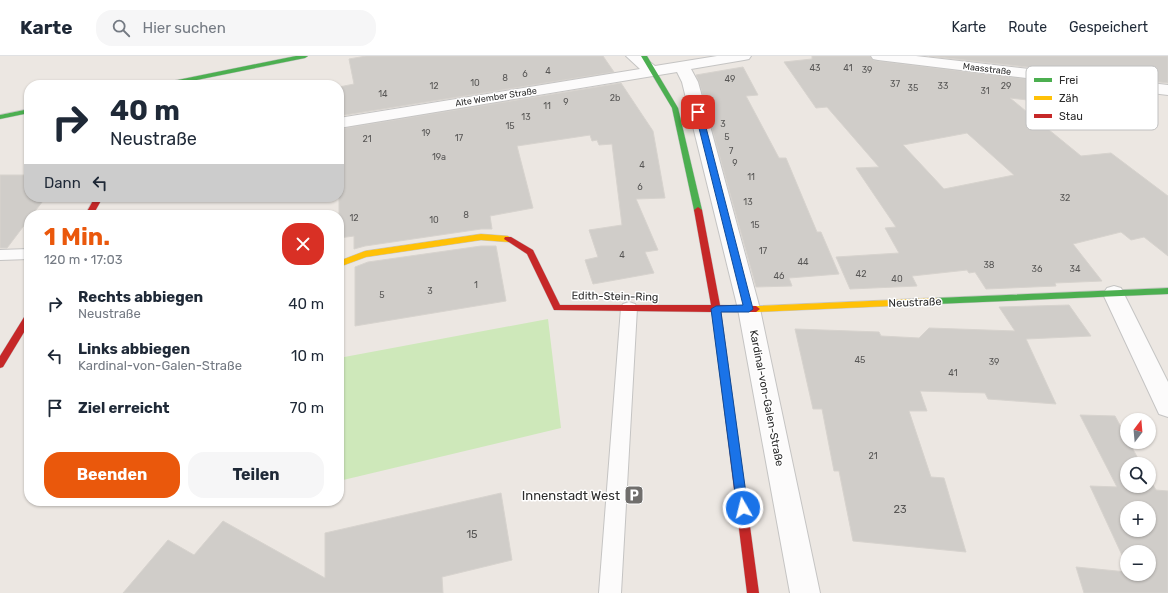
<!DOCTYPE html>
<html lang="de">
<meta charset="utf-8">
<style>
body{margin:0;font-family:Rubik,sans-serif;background:#f6f6f7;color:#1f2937;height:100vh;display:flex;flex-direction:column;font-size:15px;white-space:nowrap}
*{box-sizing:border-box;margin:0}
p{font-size:13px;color:#747a83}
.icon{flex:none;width:22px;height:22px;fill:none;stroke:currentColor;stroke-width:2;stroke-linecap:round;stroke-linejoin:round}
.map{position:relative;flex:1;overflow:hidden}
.sheet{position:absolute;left:24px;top:154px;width:320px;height:296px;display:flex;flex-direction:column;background:#fff;border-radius:16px;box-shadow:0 1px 3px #0004}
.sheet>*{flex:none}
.banner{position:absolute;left:24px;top:24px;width:320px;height:122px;border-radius:16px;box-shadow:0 1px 3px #0004;background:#fff;color:#1f2937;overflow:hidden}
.needle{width:26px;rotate:16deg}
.fabs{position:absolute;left:1120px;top:357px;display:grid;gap:8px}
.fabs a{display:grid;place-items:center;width:36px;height:36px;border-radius:50%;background:#fff;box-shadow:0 1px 3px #0004;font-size:20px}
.pin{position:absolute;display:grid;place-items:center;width:34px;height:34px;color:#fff;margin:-17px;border-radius:8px;box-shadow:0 2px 6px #0006}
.me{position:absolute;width:44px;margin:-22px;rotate:352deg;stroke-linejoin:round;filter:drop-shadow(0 0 3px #0008)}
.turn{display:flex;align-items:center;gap:14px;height:84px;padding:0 20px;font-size:18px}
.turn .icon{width:52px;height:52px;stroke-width:2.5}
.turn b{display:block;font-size:28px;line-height:34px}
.then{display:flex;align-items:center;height:38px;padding:0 20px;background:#0003;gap:8px;font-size:15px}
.round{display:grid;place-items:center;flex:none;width:42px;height:42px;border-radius:16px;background:#f6f6f7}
.head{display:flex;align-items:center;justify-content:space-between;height:68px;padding:0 20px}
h1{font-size:24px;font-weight:700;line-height:30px;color:#ea580c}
.cta{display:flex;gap:8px;margin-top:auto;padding:8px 20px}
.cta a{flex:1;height:46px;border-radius:16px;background:#ea580c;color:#fff;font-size:16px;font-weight:700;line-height:46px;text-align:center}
.cta a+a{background:#f6f6f7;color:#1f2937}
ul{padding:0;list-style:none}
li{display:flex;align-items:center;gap:12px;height:52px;padding:0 20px}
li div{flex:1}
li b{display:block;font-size:15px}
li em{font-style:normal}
header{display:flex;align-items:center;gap:24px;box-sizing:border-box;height:56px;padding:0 20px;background:#fff;border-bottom:1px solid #e0e1e3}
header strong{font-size:19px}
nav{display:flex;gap:22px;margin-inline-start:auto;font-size:14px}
.search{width:280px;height:36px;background:#f6f6f7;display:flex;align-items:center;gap:10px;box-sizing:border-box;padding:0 14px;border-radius:16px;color:#747a83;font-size:15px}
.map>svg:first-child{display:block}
</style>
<header>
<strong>Karte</strong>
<div class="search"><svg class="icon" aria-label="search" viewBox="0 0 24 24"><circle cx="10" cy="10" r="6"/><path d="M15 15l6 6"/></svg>Hier suchen</div>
<nav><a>Karte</a><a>Route</a><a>Gespeichert</a></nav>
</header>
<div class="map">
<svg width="1168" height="537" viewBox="0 0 1168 537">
<rect width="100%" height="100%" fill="#ece7e2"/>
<path fill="#cee8ba" d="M548 263 561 372 339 425V302Z"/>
<path fill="#d0cdc9" stroke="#d7d3ce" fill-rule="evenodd" d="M366 0H603L614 16 339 60V31L354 28 349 3Z
M812 0H870L873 4 878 5 1126 35 1158 59 1010 42 1081 100 1111 97 1168 140V200L1144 181 1131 184 1121 176 1073 188 1102 225 1055 227 1056 230 986 233 975 216 969 217 967 214 912 220 917 230 850 233 836 201 899 197 885 172 896 171 856 112 879 111 827 51 816 52 784 6 812 3ZM967 77 1014 119 944 133 903 89Z
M929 0H1168V27Z
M743 11 758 39 746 40 779 102H786L817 176H821L839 218 789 222 792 230 756 231 699 26 696 19Z
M621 27 653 75 665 142 636 143 658 194 645 196 654 217 593 228 585 204 598 201 589 174 622 169 612 88 599 89 597 84 592 85 590 79 517 90 533 152 490 160 492 173H481L365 190 354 193V180L339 182V73Z
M0 119H29V141H46L32 159H29V163L7 192H0Z
M481 190H496L506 245 355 270V211L368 206Z
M1069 249 1091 280 1026 283 1056 348 988 343 985 337 920 335 927 355H909L931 421 944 422 966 496 853 485 839 415H834L822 353H813L795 273 879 276 881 280 919 282 929 272 1015 275 999 251Z
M1080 359 1115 360 1127 382V386H1129L1141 408H1127V430H1149V422L1156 434 1168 435V537H1084L1076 511 1127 516V518H1149V496H1127V510L1090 430 1117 431ZM1127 452H1149V474H1127Z
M501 437 512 504 442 521 443 537H123L168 484 194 499 223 465 325 522V477Z"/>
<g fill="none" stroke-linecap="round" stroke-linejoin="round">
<defs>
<path id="lane" d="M29 193V203L0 204V194Z
M629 246 635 248 637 252 621 537H599L621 252 623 248Z"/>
<path id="street" d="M626 0H642L655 10 717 0H751L749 3 744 4 691 13 698 26 760 253 820 537H790L738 253 682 26 677 16 339 72V62L640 13Z
M871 0H916L1168 29V39L878 4 873 3Z
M1114 230 1121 232 1168 326V361L1159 358 1103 238 1107 232Z"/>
<path id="fast" d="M296 0H308L305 2 172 29H160L163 27Z
M641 0H647L678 52 702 154 701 156H695L694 154 672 52Z
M29 53V57L0 63V59Z
M1168 232V238L936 248 932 245 936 242Z"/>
<path id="slow" d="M481 178 508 180 512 183 508 186 481 184 366 201 339 211V205L365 195Z
M936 242 940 245 936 248 756 256 752 253 756 250Z"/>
<path id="jam" d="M95 141H103L93 159H85Z
M698 151 702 154 720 249 756 250 760 253 756 256H721L759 537H747L712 256 554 254 527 198 504 183 505 181H511L533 194 560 249H711L694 154Z
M29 257V268L3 311 0 312V300L26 258Z"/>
</defs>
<use href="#lane" stroke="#c5c4c3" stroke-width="2"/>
<use href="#street" stroke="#c5c4c3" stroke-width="2"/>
<use href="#fast" stroke="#c5c4c3" stroke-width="1"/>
<use href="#slow" stroke="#c5c4c3" stroke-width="1"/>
<use href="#jam" stroke="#c5c4c3" stroke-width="1"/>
<use href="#lane" fill="#fcfbfb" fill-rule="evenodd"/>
<use href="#street" fill="#fcfbfb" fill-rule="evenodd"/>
<use href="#fast" fill="#4caf50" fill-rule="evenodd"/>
<use href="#slow" fill="#ffc107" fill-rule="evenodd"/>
<use href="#jam" fill="#c62828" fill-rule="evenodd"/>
</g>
<path fill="#1a73e8" stroke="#114b97" d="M696 55 702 56 753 253 749 256H721L748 452 747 456 743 457 739 456 737 452 711 253 716 250 743 249 695 56Z"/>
<defs>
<symbol id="parking-square" viewBox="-11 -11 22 22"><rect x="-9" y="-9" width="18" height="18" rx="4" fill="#706e6c" stroke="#fff"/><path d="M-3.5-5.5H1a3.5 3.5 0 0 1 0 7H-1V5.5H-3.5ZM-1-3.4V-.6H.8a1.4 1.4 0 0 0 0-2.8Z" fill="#fff"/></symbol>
</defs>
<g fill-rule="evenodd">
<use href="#parking-square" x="623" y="428" width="22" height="22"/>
</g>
<g text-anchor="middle" stroke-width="3" stroke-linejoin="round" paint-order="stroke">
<g font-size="9" fill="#585756">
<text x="815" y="15">43</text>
<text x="848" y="15">41</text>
<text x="867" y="17">39</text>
<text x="548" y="18">4</text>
<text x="525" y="21">6</text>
<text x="505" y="25">8</text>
<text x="730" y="26">49</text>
<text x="475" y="30">10</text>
<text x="895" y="31">37</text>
<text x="434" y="33">12</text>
<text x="943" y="33">33</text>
<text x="1006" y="33">29</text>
<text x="913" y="35">35</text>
<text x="985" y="38">31</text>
<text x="383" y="41">14</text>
<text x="615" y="45">2b</text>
<text x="566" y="49">9</text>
<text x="547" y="53">11</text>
<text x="526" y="64">13</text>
<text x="723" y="71">3</text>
<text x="510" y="73">15</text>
<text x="426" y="80">19</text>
<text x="727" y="84">5</text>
<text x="459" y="85">17</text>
<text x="367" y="86">21</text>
<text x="731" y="98">7</text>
<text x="439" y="104">19a</text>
<text x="735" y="110">9</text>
<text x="642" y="112">4</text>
<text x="751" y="124">11</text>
<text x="640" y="134">6</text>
<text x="1065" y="145">32</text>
<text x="748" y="149">13</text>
<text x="466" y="162">8</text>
<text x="354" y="165">12</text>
<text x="434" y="167">10</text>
<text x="755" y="172">15</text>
<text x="763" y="198">17</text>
<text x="622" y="202">4</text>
<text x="803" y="209">44</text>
<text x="989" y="212">38</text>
<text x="1037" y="216">36</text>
<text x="1075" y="216">34</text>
<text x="861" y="221">42</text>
<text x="779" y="223">46</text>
<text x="897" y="226">40</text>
<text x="476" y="232">1</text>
<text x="430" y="238">3</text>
<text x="382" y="242">5</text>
<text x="860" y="307">45</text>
<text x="994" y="309">39</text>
<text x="953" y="320">41</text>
<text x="873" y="403">21</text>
</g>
<g font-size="9" fill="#2d2d2d" stroke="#fff">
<text transform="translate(987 13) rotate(7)" y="3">Maasstraße</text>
<text transform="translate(496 41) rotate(-9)" y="3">Alte Wember Straße</text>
</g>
<g font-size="11" fill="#2d2d2d" stroke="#fff">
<text transform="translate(615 240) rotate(1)" y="4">Edith-Stein-Ring</text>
<text transform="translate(915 246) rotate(-2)" y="4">Neustraße</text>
<text transform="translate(767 342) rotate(79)" y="4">Kardinal-von-Galen-Straße</text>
</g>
<g font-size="11" fill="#585756">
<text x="900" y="457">23</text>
<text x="472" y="482">15</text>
</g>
<g font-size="13" fill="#2d2d2d" stroke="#fff" text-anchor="end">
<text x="620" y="444">Innenstadt West</text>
</g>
</g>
<rect x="1026" y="10" width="132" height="64" rx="6" fill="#fff" stroke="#c0c0c0" stroke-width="1"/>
<rect x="1034" y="22" width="18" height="4" fill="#4caf50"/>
<rect x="1034" y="40" width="18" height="4" fill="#ffc107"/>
<rect x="1034" y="58" width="18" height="4" fill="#c62828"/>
<g font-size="11" fill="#2d2d2d">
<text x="1059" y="28">Frei</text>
<text x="1059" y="46">Zäh</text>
<text x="1059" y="64">Stau</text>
</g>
</svg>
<div class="fabs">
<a><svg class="needle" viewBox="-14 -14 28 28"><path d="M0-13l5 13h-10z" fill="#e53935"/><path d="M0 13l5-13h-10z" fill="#747a83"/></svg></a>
<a><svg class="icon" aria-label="search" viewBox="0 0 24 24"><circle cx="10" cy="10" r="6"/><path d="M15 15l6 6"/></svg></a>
<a>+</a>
<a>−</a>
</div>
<div class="pin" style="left:698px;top:56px;background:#d93025"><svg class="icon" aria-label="arrive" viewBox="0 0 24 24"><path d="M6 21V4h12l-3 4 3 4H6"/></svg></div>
<svg class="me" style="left:743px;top:452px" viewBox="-20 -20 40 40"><circle r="17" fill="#1a73e8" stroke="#fff" stroke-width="3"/><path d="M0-11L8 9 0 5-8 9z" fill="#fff"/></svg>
<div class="banner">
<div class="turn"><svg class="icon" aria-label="right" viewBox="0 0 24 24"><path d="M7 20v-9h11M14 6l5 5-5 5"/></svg><div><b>40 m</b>Neustraße</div></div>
<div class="then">Dann<svg class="icon" aria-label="left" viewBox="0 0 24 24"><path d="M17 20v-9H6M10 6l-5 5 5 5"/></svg></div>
</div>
<section class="sheet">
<div class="head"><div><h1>1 Min.</h1><p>120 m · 17:03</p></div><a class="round" style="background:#d93025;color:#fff"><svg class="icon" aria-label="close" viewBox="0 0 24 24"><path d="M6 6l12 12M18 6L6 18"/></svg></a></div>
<ul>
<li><svg class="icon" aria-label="right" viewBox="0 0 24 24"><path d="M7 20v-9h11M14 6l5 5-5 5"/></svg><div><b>Rechts abbiegen</b><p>Neustraße</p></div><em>40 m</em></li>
<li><svg class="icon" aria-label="left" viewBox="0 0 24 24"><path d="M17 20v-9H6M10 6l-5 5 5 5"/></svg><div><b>Links abbiegen</b><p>Kardinal-von-Galen-Straße</p></div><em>10 m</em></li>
<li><svg class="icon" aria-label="arrive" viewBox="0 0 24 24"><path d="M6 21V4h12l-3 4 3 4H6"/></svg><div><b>Ziel erreicht</b></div><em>70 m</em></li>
</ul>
<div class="cta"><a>Beenden</a><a>Teilen</a></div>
</section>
</div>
